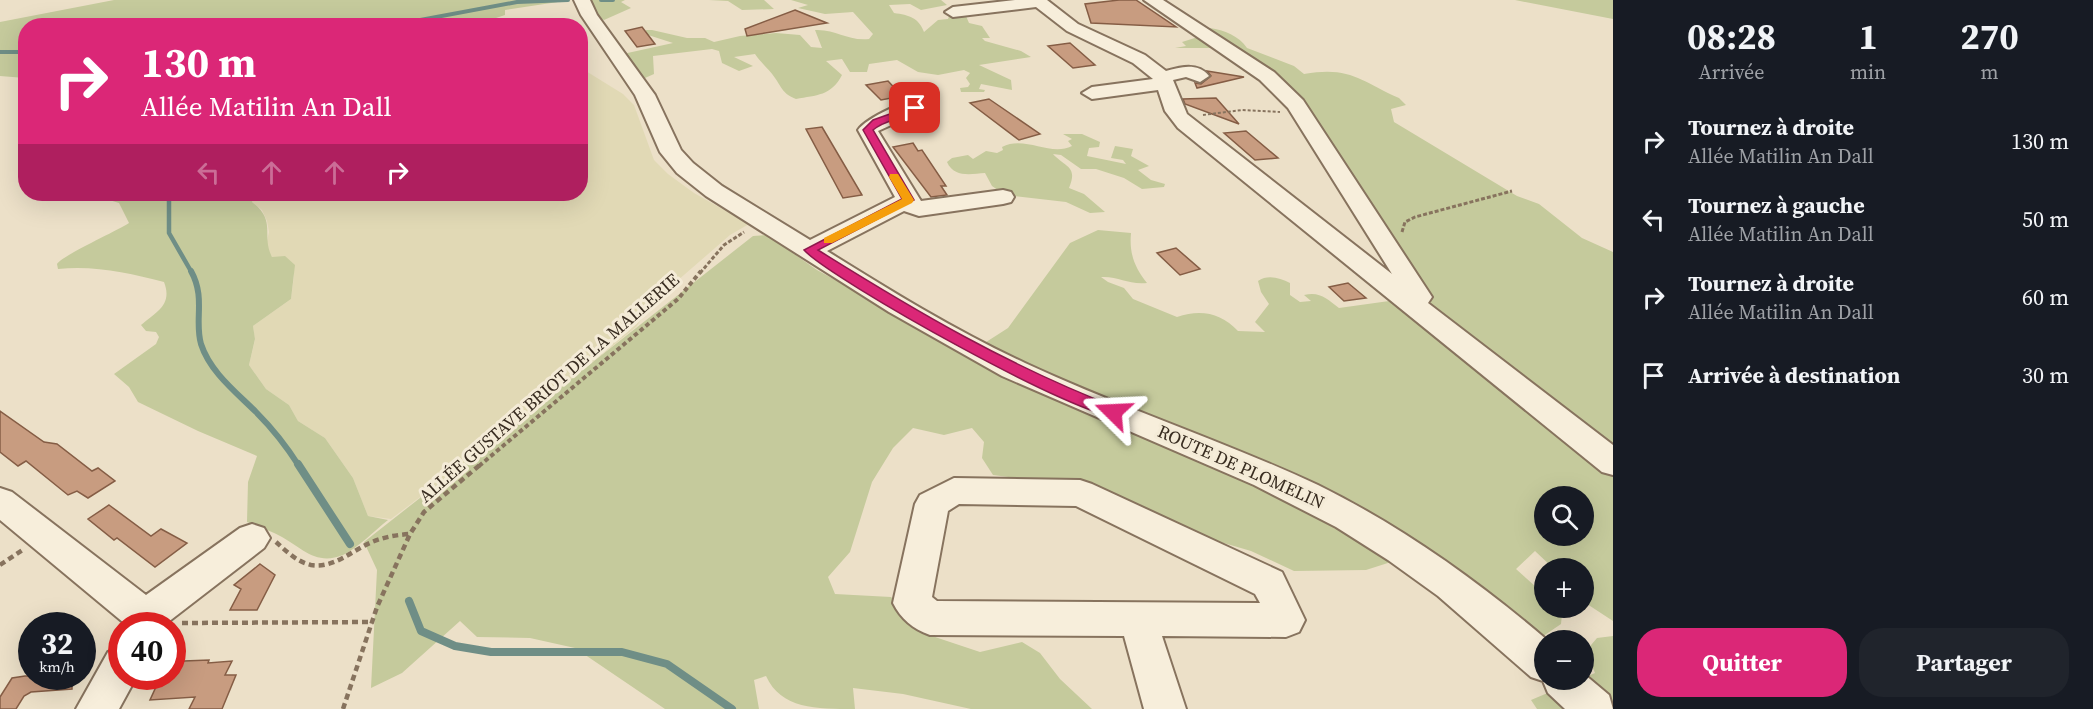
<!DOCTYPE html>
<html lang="fr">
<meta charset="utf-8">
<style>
body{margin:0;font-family:"Source Serif 4",serif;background:#20242c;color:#f1f3f6;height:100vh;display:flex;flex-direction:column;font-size:22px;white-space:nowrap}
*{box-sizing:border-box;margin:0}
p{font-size:20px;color:#9ea1a6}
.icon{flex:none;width:33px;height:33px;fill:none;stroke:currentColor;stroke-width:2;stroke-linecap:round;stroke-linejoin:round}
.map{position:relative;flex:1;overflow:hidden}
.drawer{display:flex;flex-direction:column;background:#171b24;width:480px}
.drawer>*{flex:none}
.banner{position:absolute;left:18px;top:18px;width:570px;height:183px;border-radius:24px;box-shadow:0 6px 24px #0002;background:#db2777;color:#fff;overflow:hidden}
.controls{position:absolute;left:1534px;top:486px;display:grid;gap:12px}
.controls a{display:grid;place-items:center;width:60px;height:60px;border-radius:50%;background:#171b24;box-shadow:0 6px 24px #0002;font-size:30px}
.speed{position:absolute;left:18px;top:612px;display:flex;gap:12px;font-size:30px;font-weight:700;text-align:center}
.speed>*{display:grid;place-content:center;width:78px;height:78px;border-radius:50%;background:#171b24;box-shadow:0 6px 24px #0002;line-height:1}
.speed small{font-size:15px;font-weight:400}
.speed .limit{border:9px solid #d22;background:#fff;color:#111}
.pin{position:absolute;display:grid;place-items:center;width:51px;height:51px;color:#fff;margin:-26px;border-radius:12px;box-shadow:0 3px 9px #0006}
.me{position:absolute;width:66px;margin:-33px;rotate:291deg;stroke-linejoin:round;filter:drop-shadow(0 0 4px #0008)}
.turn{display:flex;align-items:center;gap:21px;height:126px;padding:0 24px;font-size:27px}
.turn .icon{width:78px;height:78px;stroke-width:2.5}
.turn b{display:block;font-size:42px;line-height:51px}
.lanes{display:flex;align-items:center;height:57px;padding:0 24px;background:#0003;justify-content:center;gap:30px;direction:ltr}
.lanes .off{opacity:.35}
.eta{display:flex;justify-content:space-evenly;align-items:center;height:102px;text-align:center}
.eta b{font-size:36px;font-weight:700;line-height:42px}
.action{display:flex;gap:12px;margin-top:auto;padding:12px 24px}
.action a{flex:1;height:69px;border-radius:24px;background:#db2777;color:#fff;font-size:24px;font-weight:700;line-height:69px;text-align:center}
.action a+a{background:#20242c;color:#f1f3f6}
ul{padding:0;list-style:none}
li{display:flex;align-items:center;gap:18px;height:78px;padding:0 24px}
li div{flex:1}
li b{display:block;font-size:22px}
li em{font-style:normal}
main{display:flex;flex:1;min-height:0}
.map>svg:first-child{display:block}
</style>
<main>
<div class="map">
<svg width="1613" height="709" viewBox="0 0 1613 709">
<rect width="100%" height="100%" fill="#ece0c8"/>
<path fill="#e1d9b5" d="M581 68 623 94 634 105 654 160 668 174 694 193 749 224 730 235 654 301 636 327 493 442 391 519 368 516 353 478 325 438 298 421 289 405 266 389 249 365 255 340 253 326 291 299 294 276V265L272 257 266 246 269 232 267 221 262 210 252 202 255 194H580Z"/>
<path fill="#c5ca9c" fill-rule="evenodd" d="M114 0H571L505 10V15L490 20 488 26H26L25 78 0 76V22Z
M589 0H625L621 2 631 8 604 20 597 16Z
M709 0H764L774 9 742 10 728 1Z
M791 0H941L947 5 921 10 910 4 889 5 894 13C909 15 919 18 924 32L938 20 948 19 950 14 966 16 969 23 982 26 990 38H982L985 41 1021 51 1031 57 979 65 1011 80 1012 90 981 84 979 89 985 90 984 92H961L960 88 968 87 970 84 966 78 970 73 964 70 938 75 918 72 897 60 869 64 867 72H850L842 59 826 61 842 75C831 96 817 95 796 99 783 94 782 88 775 78 769 69 761 63 755 54L734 57 753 66 739 71 722 63 719 51 712 49 653 56 654 74 645 78 623 54 673 43 645 34 646 30H652L687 38H705L714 42 740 36 776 33 800 35 811 47 822 48 815 30C837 29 846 41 869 39L873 34 853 12 825 14 798 8 808 5Z
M1515 0H1613V19Z
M1210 28C1224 30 1239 36 1247 48L1294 66 1304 74C1351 66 1360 81 1399 98L1406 105 1391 109 1394 122 1517 196 1539 204 1582 238 1613 252V621L1584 602V568H1553L1535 551 1516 569 1545 595V608H1556L1562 614 1561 624 1539 639 1419 553 1366 570 1294 571 1251 551 1193 534 1125 504 1058 480H1032L993 475 982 458 984 442 972 428 944 435 913 428 893 448 872 482 850 552 828 577 835 594 891 597 932 636 980 652 1022 642 1040 653 1060 679 1092 709H971L903 694 853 688 855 709C816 709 781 709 766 676L754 680 759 709H665L575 648 530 638 477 637 460 621 402 673 371 688 377 570 364 542 753 236 767 235 817 270 969 353 1008 328 1070 243 1098 230 1131 233C1129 254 1135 268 1147 283 1128 285 1119 276 1101 277L1108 282 1124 288 1133 299 1177 317C1201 309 1221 313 1238 331L1265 332 1255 322 1269 304 1261 292 1258 281C1268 274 1280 278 1290 283V295L1300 302 1311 301 1304 295C1320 291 1327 299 1339 308L1425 296 1300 100 1213 48H1175L1186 46 1182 42 1198 37 1193 30ZM1545 496H1584V536H1545Z
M1063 134H1082L1100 142 1099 147 1089 148 1087 156 1126 164 1123 160 1111 158 1115 146 1133 149 1131 156 1149 166 1138 170 1151 180 1165 184 1164 187 1142 189 1124 178 1096 169H1081L1061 155 1053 154C1066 168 1078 166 1069 188L1084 194 1105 212 1090 213 1066 202 1005 195 992 186 985 173C971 174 954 178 947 162L952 158 968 155 973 159 986 151 997 153 1003 150 1002 147C1025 135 1050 157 1072 146L1068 141 1072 139Z
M90 194H255L252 202C277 221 261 235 272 257L285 256 295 265 291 299 253 326 255 339 249 365 266 389 289 405 298 421 325 438 353 478 368 516 388 520C374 531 359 547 343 555 316 566 302 548 282 537 271 531 259 527 247 522L248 482 257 456 198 431 138 402 129 387 114 374 156 344 159 337 156 332 146 331 141 325C156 312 173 305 164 282 129 273 94 265 58 269L57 264C63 255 115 232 129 223L119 203Z
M1613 636V709H1537L1531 700 1595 673 1586 651 1597 638Z"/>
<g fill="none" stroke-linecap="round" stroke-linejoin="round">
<path stroke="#6f8e86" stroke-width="4" d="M601 0H613
M388 26 517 2 568 0
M0 52H26"/>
<path stroke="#6f8e86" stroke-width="4.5" d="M169 194V233L192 273"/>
<path stroke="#6f8e86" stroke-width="6" d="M191 271C206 298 194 320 201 344 210 372 236 392 256 412 271 427 287 447 299 466"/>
<path stroke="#6f8e86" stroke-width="8" d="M298 464 350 544
M409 601 421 631 455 646 491 652H622L667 664 732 709"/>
</g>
<path fill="#c89c80" stroke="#855d45" stroke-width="1.5" d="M1119 0H1136L1176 27 1091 23 1085 4Z
M795 10 827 23 747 36 745 29Z
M642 27 655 44 637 47 625 31Z
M1070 43 1095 65 1073 68 1048 46Z
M1207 71 1244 77 1197 88 1195 83 1201 84 1211 76Z
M888 81 902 96 881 100 866 85Z
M1216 98 1239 124 1185 104 1183 99Z
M989 99 1040 134 1019 140 970 103Z
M822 127 862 195 843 198 806 129Z
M1246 131 1278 158 1255 160 1224 133Z
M913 143 918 151 922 150 946 186H941L947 195 931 197 893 147Z
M1176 248 1200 269 1180 275 1157 253Z
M1348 283 1366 298 1344 301 1329 287Z
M0 411 44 442 57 444 92 471 98 468 115 481 88 498 77 491 68 495 26 461 18 466 0 452Z
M109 505 151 536 161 529 187 543 155 567 117 538 114 540 88 519Z
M260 564 275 575 257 610H230L241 589 234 585Z
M209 660 208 663 232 661 225 675H236L222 709H189L195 697 150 700 161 676H172V669L180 668 184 661Z
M25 676H72V689L31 692 24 696 16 709H0V697L12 678Z"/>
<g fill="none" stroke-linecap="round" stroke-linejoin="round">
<defs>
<path id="minor" d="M574 0H590L597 15 655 95 681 150 693 163 722 186 810 240 895 197 858 130C866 118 914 95 928 98L931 102 922 111 878 131 921 201 1003 190 1011 192 1014 197 1011 202 1003 204 919 216 904 211 827 251C891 291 956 331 1025 363 1121 408 1222 440 1318 485 1401 526 1477 580 1547 640L1545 680H1584V674L1609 695 1613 709H1565L1548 693 1543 681 1531 677 1438 596 1388 560 1336 527 1254 485 1002 376 889 312 706 196 677 173 660 152 635 95 581 15Z
M1015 0H1047L1078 24 1145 55 1166 71C1180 67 1198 62 1209 76L1200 82 1186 77 1173 80 1187 114 1392 274 1288 108 1260 80 1144 0H1163L1274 72 1303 100 1432 297 1428 303 1613 445V475L1602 472 1178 128 1165 111 1158 90 1092 99 1082 93 1092 87 1153 79 1133 63 1067 31 1036 7 953 17 945 12 953 7Z
M954 478 1080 480 1092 484 1282 572 1305 620 1299 632 1286 637 1162 636 1186 709H1144L1124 636 930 635C913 629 901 619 893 603L915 504 920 495ZM959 504 1076 506 1255 594 1260 603 937 601 932 597 948 511Z
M0 488 12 492 146 595 240 528 252 524 264 528 270 538 264 548 163 626H124V623L0 520Z
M122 647V676H137L119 709H76L108 652Z"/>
</defs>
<use href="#minor" stroke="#87735e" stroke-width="4"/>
<path stroke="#87735e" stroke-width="2" stroke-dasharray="3 2" stroke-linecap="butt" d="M923 90 924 82
M1203 115 1242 110 1280 112"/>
<path stroke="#87735e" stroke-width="3" stroke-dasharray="4 2" stroke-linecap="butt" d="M1402 232 1405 222 1415 217 1512 191
M700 273 724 245 744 232"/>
<path stroke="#87735e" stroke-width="4" stroke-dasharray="4.5 3" stroke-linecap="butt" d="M479 466 678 299 701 271"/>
<path stroke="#87735e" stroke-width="4.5" stroke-dasharray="6 4" stroke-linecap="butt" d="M276 542C286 551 297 562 311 565 333 569 353 550 372 542 384 537 396 535 409 534
M0 565 24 549
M182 623 373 622
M343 709 377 607 410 534 424 512 481 464"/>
<use href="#minor" fill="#f7eedb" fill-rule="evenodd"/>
</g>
<path fill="#db2777" stroke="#8e194d" stroke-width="1.5" d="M915 105 920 108C906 120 886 118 873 130L914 200 818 250C917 312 1009 366 1118 408L1120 412 1118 416C1089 424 830 279 804 250L902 199 863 130 873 120Z"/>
<path fill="#f59e0b" d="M890 174H898L914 200 912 203 832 243H824V238L902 199 889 177Z"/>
<g text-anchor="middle" stroke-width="6" stroke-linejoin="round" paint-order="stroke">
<g font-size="18" fill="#382c20" stroke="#f4ebd7">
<text transform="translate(549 388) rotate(-41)" y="6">ALLÉE GUSTAVE BRIOT DE LA MALLERIE</text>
<text transform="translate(1241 467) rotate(24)" y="6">ROUTE DE PLOMELIN</text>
</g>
</g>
</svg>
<div class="controls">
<a><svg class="icon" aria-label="search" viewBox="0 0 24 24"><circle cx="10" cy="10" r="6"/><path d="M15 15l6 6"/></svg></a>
<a>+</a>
<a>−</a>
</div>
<div class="speed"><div>32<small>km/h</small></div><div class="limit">40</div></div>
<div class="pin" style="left:915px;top:108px;background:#d93025"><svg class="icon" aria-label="arrive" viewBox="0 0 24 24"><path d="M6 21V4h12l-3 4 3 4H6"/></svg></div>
<svg class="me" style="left:1113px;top:412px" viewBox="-20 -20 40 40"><path d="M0-17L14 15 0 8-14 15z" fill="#db2777" stroke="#fff" stroke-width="4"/></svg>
<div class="banner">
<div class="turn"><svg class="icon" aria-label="right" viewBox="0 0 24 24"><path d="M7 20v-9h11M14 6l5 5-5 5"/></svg><div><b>130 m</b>Allée Matilin An Dall</div></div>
<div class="lanes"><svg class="icon off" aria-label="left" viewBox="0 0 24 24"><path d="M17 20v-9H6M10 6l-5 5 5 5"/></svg><svg class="icon off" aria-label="ahead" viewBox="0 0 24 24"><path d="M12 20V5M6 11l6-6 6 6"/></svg><svg class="icon off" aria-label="ahead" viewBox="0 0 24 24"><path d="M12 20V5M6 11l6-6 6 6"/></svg><svg class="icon" aria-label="right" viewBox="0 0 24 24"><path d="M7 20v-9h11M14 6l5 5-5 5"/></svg></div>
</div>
</div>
<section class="drawer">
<div class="eta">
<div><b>08:28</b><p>Arrivée</p></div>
<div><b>1</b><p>min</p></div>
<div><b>270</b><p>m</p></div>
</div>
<ul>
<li><svg class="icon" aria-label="right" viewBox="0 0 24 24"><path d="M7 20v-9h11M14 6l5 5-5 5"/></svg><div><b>Tournez à droite</b><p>Allée Matilin An Dall</p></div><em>130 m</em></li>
<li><svg class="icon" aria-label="left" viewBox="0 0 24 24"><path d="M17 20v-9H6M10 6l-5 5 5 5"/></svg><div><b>Tournez à gauche</b><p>Allée Matilin An Dall</p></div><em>50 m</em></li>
<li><svg class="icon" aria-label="right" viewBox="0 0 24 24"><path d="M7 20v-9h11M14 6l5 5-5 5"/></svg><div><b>Tournez à droite</b><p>Allée Matilin An Dall</p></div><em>60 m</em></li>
<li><svg class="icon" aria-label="arrive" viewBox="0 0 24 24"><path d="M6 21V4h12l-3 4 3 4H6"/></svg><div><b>Arrivée à destination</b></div><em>30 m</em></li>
</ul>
<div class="action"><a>Quitter</a><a>Partager</a></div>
</section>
</main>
